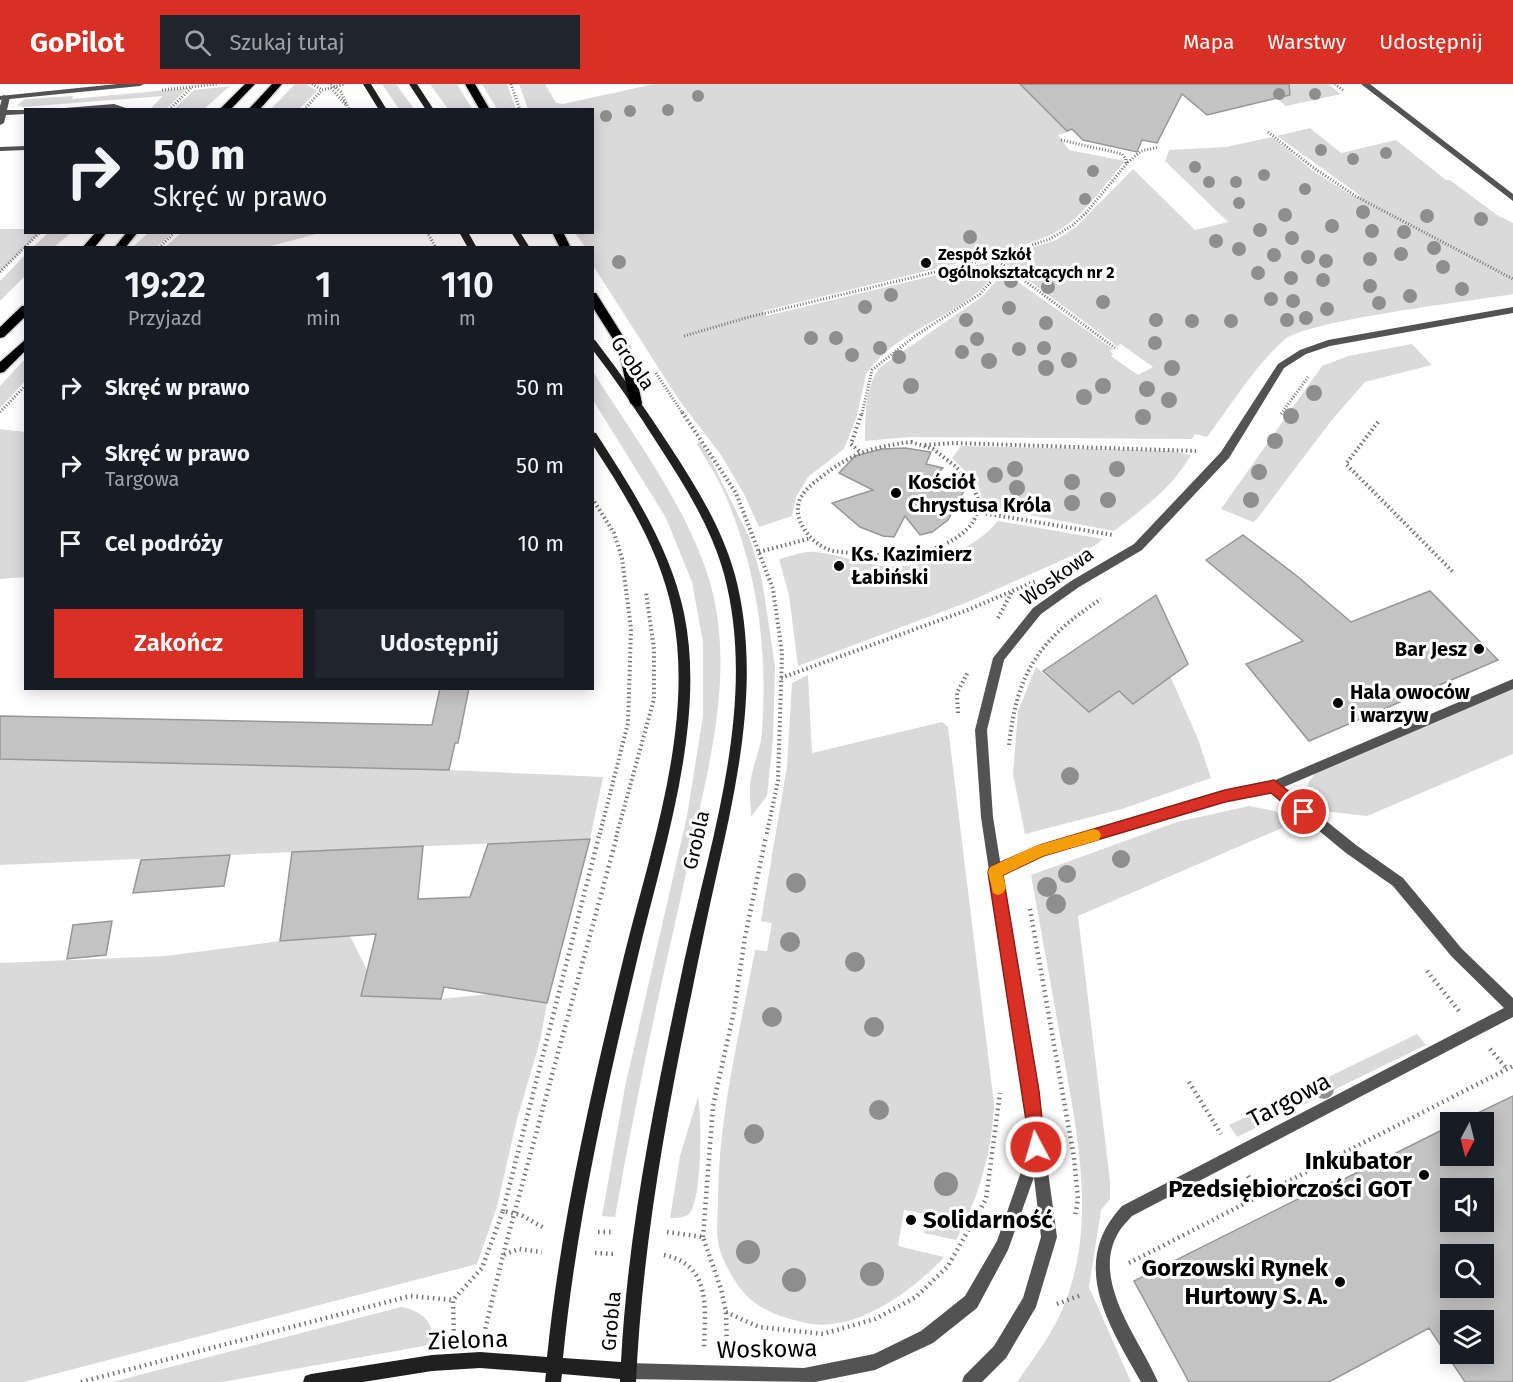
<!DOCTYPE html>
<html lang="pl">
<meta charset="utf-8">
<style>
body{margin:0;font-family:"Fira Sans",sans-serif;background:#20242c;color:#f1f3f6;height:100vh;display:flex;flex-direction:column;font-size:22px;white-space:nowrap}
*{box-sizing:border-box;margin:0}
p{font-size:20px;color:#9ea1a6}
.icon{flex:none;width:33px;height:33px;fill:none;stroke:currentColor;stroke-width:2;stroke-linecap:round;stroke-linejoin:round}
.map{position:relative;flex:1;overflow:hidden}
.panel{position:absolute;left:24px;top:162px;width:570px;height:444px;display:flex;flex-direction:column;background:#171b24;border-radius:0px;box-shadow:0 3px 15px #0003}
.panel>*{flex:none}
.top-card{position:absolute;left:24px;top:24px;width:570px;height:126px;border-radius:0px;box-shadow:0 3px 15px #0003;background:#171b24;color:#f1f3f6;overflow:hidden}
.needle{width:39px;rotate:187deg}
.tools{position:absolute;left:1440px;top:1028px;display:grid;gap:12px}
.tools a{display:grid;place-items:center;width:54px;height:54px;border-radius:0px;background:#171b24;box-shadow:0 3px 15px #0003;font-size:30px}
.pin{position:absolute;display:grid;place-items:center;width:51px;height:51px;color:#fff;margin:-26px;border:3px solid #fff;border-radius:50%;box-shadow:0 2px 6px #0007}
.me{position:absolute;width:66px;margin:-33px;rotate:354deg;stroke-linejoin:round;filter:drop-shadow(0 0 4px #0008)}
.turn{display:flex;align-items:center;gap:21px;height:126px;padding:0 30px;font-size:27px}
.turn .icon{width:78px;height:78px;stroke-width:2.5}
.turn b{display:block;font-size:42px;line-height:51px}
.eta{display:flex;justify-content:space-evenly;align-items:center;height:102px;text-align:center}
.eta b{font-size:36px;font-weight:600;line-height:42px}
.cta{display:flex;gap:12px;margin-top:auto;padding:12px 30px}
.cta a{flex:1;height:69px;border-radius:0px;background:#d93025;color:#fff;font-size:24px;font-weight:600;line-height:69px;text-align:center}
.cta a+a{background:#20242c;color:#f1f3f6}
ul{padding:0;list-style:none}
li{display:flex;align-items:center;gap:18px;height:78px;padding:0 30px}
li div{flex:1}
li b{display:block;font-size:22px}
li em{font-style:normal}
header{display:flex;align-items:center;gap:36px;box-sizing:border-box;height:84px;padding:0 30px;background:#d93025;color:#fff}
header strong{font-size:28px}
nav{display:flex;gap:33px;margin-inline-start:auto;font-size:21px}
.search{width:420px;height:54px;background:#20242c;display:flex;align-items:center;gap:15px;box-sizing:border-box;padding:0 21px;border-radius:0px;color:#9ea1a6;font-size:22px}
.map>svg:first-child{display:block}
</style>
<header>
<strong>GoPilot</strong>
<div class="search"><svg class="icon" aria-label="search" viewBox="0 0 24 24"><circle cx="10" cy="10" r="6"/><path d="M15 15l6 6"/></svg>Szukaj tutaj</div>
<nav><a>Mapa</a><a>Warstwy</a><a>Udostępnij</a></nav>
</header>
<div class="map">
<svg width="1513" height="1298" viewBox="0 0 1513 1298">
<rect width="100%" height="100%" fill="#fff"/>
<path fill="#dadada" d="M295 0H306L317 7 299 25H271Z
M382 0H396L414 25H399Z
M430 0H457L472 25H448Z
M482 0H507L516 25H497Z
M519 0H545L556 19 563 20 654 0H1020L1068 48 1058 51 1069 66 1125 77C1106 99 1086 129 1061 145 1043 156 1020 162 1000 169L763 227 766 232 990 178 995 188C989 195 984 204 977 209 942 237 893 251 866 290L857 332 844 365 808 393 796 413 792 432 759 443 744 410 721 371 679 316 594 183 592 164 585 163 575 149 592 148V26L528 25Z
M1259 0H1328L1341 10 1286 22Z
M230 2 204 25H174L194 6Z
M188 4 166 25H150L163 12 23 23 17 21 25 15 73 12 72 15Z
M1310 44 1341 69 1396 56 1446 96H1450L1497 131 1513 139V210C1473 217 1307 236 1284 256 1254 283 1231 321 1207 353L1195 350 1192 355 909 353 865 357C865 333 865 304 879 284L983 212 1004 188 1113 265 1110 267 1113 270 1111 272 1138 291 1153 283 1125 263 1121 260 1117 262 999 174 1056 156 1076 143 1133 85 1195 146 1228 138 1165 77 1169 66 1226 63 1272 53 1313 87 1354 113 1361 112 1277 52Z
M0 145H25L26 148 40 149 0 188Z
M48 149V148L71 149 54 163H33Z
M148 149V148L172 149 157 163H133Z
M181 149V148L320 149 267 163H165Z
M25 171V192L0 217V197Z
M1412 260 1432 281 1365 298 1331 337 1257 435 1253 438 1221 425 1322 282 1348 272Z
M25 275V297L0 324V302Z
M592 286C634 353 685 419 709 495 734 578 713 665 695 746 686 791 676 835 666 879 647 964 630 1048 615 1133L602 1132 625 1003 687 732 703 632V558L692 498 666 434 593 316Z
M0 345 25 348 26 493 0 495Z
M699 357 709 372 750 455 762 496 775 582 773 656 767 712 751 733C751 722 749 711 750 701 752 682 761 665 762 647 768 564 757 485 724 408 717 392 706 376 697 360Z
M961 362 1171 367 1191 371C1172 404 1144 424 1114 447L984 422 978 400 952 374Z
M998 437 1103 455 1096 461 968 518 798 582 789 511 779 475C789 473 804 466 815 468 837 470 859 479 882 482 922 486 972 468 998 437Z
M1163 576 1198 655 1211 694 1122 725 1025 750 1013 690 1018 627 1036 583 1089 628 1119 607 1133 619Z
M808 591 812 669 942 638 948 643 994 1020C992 1069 979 1113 956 1156L924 1149 926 1130 904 1126 898 1162 944 1173C914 1206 855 1250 806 1239 785 1234 760 1227 745 1210 734 1198 721 1175 718 1158 716 1144 718 1127 718 1113 719 1029 740 948 755 866L767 867 772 839 761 837 787 682 792 599Z
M1513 600V670L1367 732 1324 727 1308 704V699L1314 691 1315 683Z
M0 674 449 686 603 693 590 755 0 781Z
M1249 722 1275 727 1289 741 1078 832 1110 1097V1115L1101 1126 1089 1203 1131 1298H1017C1032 1277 1047 1256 1059 1233 1098 1150 1079 1060 1064 974 1053 913 1042 852 1031 791L1177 738Z
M350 852 367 886 362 912 440 915 490 910 547 919 540 957 516 1039 497 1123 477 1180 24 1298H0V879L166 872 280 857Z
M1417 950 1426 961 1237 1053 1229 1041Z
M698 1013C702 1032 702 1118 689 1130 684 1134 677 1134 670 1134L680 1072Z
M401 1223C423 1227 433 1238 435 1260L222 1298H112Z"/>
<path fill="#c3c3c3" stroke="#979797" stroke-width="1.5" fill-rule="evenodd" d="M1020 0H1289L1290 11 1207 31 1182 10 1157 59 1142 56 1137 68 1083 56 1072 45 1067 47Z
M905 364 931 368 926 380 943 384 926 400 964 407 948 436 932 448 920 451 905 432 894 453 883 452 860 443 832 419 873 406 839 389 855 372 882 365Z
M1243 451 1297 492 1351 538 1430 507 1498 576 1309 657 1246 580 1303 557 1206 476Z
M1156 511 1188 580 1133 620 1119 607 1089 628 1043 587Z
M440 604H469L458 659H455L449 686 0 675V632L432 641Z
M590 755 547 919 444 903 441 915 361 912 376 850 280 857 292 768 423 762 418 815 470 813 488 760Z
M230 771 224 802 133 809 141 776Z
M112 837 106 871 67 875 73 841Z
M1513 1012V1298H1465L1429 1244 1329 1298H1189L1134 1197 1332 1098 1334 1100 1450 1042V1071H1484V1038H1459ZM1450 1104H1484V1137H1450ZM1450 1170H1484V1203H1450ZM1450 1236H1484V1269H1450Z"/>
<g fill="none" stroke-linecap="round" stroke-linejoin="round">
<defs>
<path id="primary" d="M245 0H255L230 26H219Z
M272 0H282L259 26H248Z
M465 0H475L490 26H480Z
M96 148H107L94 164H82Z
M127 148H138L125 164H114Z
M552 148H563L571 164H560Z
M592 209H596L630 263 642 319 640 322 636 323 630 319 618 263 592 222Z
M22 222H26V232L4 253 0 254V243Z
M26 255V266L4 288 0 289V278Z"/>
</defs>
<use href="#primary" stroke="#dbdbdb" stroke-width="3"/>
<path stroke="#757575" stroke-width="3" stroke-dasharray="1 2" stroke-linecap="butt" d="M312 0 322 6
M331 0 341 8 349 26
M511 0 520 26
M1335 0 1344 7
M331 4 347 22
M162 6 217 0
M169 26 192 3
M304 26 322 6 345 0
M1268 48 1311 82 1357 113 1513 195
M1061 56 1122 70 1126 75V81
M427 148 436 164
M159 164 175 148
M994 174 1115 264
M0 188 40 148
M684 252 749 233 993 174 1050 155 1073 141 1086 129 1128 78 1141 67 1159 63
M656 289 683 330
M0 328 26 301
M862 330 872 286 915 252 980 210 999 188 993 174
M1281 330 1308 293"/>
<path stroke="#757575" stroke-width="4" stroke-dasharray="1.5 3" stroke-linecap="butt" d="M682 328 736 409 773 505 782 569 778 697 766 753
M1378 338 1346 380 1454 489
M911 358 933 365 955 382 972 399 980 421C977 428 975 436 970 442 940 474 890 474 850 469 843 468 834 468 827 465 811 458 793 437 799 418 802 408 811 401 820 394 851 369 872 363 911 358Z
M925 361 954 359 1196 367
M859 367 851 360 862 328
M592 414 614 449 622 474 631 545 628 639 599 753
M977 428 1113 451
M759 468 811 454
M998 534 1013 506
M781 594 965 527 1036 497
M958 629 957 609 968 588
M1009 661C1017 587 1040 555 1101 515
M616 753 654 615V565L646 508"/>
<path stroke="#757575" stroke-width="4.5" stroke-dasharray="1.5 4" stroke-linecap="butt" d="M1030 825 1074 1074 1078 1115 1075 1132
M1427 887 1459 927
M1490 965 1507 985
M1189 998 1221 1050
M1248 1092 1260 1112
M503 1127 599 752
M598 1148H614
M667 1148 703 1153 721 1205 726 1228 727 1264
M703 1153 713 1022 734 927 745 853 766 752
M595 1169 614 1170
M503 1171 617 752
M664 1171C712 1181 705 1225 704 1264
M1129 1179 1513 982
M1057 1220 1081 1211
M726 1228 759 1243 823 1250 875 1235 916 1213 948 1182 986 1115 1000 1009
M484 1250 503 1171 519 1165 542 1168
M454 1252 453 1216 482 1184 503 1127 521 1131 546 1145
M81 1298 410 1212 453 1216"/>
<path fill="#535353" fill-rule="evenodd" d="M3 11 10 13 7 26H26V30L6 31 4 39 0 41V22Z
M114 20 132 26H61L65 24Z
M26 62V66L0 67V63Z
M1513 595V605L1284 703 1356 761 1403 794 1462 865 1513 914V933L1132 1132C1128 1137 1123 1141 1120 1146 1088 1195 1140 1255 1158 1298H1141C1109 1241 1068 1180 1122 1122L1504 924 1452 873 1393 802 1346 769 1272 708 1225 717 1043 772 995 794 990 792 989 788 990 784 1040 761 1225 707 1273 697Z"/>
<path fill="#535353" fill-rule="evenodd" d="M117 0H144L140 2 0 16V12Z
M1361 0H1370L1513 110V117Z
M1513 223V229L1330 262 1306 270 1284 284 1229 374 1142 466 1079 503 1041 530 1004 576 987 646 993 733 1037 1007 1057 1153 1036 1223 1006 1274 982 1298H962L964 1292 994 1262 1023 1214 1041 1153 1034 1093 1008 1166 977 1224 933 1259 875 1286 815 1298 628 1295 622 1293 620 1287 622 1281 628 1279 804 1284 874 1270 921 1247 965 1212 997 1157 1030 1062 981 733 975 646 993 574 1033 524 1071 497 1134 460 1221 368 1278 280 1300 266 1328 256Z"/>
<path fill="#202020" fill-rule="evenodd" d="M363 0H371L387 26H379Z
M409 0H417L434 26H426Z
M459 148H468L477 164H468Z
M511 148H520L530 164H521Z
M592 255 595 256C622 291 647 327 671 364 697 404 722 444 735 491 761 589 739 692 717 789 708 828 700 868 692 907 665 1037 642 1166 636 1298H620V1295L562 1290 561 1298H545L546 1289 480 1284 432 1287 363 1298H303L305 1292 311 1290 432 1271 480 1268 547 1273C561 1137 592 1004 624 872 651 764 694 642 673 531 661 468 627 413 592 360V348L596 349C632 405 670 463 684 529 707 640 662 769 637 876 606 1007 576 1139 563 1274L621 1278C628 1143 656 1011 684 878 711 754 758 618 724 490 711 443 685 402 659 362 638 329 616 296 592 265Z"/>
<use href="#primary" fill="#000" fill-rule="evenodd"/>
</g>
<g fill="#8e8e8e">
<circle cx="1279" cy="10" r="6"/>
<circle cx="1315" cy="10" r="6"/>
<circle cx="698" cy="12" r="6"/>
<circle cx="668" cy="26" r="6"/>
<circle cx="630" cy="27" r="6"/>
<circle cx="606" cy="32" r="6"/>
<circle cx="1321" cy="66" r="6"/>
<circle cx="1386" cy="69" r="6"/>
<circle cx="1353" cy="75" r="6"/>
<circle cx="1195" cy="83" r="6"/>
<circle cx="1093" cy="87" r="6"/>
<circle cx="1264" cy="91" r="6"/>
<circle cx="1209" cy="98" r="6"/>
<circle cx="1236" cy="98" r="6"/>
<circle cx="1305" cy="105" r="6"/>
<circle cx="1085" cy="115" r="6"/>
<circle cx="1239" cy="119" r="6"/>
<circle cx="1363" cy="128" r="7"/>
<circle cx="1285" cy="131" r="7"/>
<circle cx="1427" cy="132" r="7"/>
<circle cx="1481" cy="135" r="7"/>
<circle cx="1332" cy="142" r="7"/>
<circle cx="1260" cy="146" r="7"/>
<circle cx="1372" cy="147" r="7"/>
<circle cx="1404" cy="148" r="7"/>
<circle cx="970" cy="153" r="7"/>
<circle cx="1292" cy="154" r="7"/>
<circle cx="1216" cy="157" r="7"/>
<circle cx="1434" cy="164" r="7"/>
<circle cx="1239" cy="165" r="7"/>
<circle cx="1401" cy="170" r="7"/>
<circle cx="1274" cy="171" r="7"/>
<circle cx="1308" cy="173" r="7"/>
<circle cx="1370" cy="175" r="7"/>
<circle cx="1326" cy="177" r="7"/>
<circle cx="619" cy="178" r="7"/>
<circle cx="1443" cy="183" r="7"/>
<circle cx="1258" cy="189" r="7"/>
<circle cx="1030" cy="190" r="7"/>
<circle cx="1291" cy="194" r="7"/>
<circle cx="1323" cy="196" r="7"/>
<circle cx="1011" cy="197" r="7"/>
<circle cx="1370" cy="202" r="7"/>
<circle cx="1048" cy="203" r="7"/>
<circle cx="1462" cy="205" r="7"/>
<circle cx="891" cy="211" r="7"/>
<circle cx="1410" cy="212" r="7"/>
<circle cx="1271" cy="215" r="7"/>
<circle cx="1293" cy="217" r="7"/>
<circle cx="1103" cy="218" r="7"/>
<circle cx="1379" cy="219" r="7"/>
<circle cx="865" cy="223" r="7"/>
<circle cx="1009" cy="224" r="7"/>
<circle cx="1327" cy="225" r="7"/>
<circle cx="1306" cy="234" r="7"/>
<circle cx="966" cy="236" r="7"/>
<circle cx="1156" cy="236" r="7"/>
<circle cx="1287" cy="236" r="7"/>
<circle cx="1192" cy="237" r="7"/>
<circle cx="1231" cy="237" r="7"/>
<circle cx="1046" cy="239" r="7"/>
<circle cx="811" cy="254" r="7"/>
<circle cx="836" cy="254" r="7"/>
<circle cx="977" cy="255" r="7"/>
<circle cx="1155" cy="259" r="7"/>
<circle cx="880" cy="264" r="7"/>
<circle cx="1044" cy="264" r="7"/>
<circle cx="1019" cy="265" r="7"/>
<circle cx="962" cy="268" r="7"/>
<circle cx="852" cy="271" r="7"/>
<circle cx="899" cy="273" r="7"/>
<circle cx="1069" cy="276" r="8"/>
<circle cx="989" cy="277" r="8"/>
<circle cx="1046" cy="284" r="8"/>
<circle cx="1172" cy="284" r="8"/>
<circle cx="911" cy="302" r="8"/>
<circle cx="1103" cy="302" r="8"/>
<circle cx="1147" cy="305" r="8"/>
<circle cx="1314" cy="309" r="8"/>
<circle cx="1084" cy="313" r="8"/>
<circle cx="1169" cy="316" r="8"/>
<circle cx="1291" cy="332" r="8"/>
<circle cx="1143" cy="333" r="8"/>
<circle cx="1275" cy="357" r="8"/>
<circle cx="1015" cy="385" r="8"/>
<circle cx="1117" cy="385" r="8"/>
<circle cx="1259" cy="388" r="8"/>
<circle cx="995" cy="391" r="8"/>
<circle cx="1072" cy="398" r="8"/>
<circle cx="1017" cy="404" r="8"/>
<circle cx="1108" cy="416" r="8"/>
<circle cx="1251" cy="416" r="8"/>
<circle cx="1072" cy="419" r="8"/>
<circle cx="1070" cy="692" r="9"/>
<circle cx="1121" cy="775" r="9"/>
<circle cx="1067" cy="790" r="9"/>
<circle cx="796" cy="799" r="10"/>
<circle cx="1047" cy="803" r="10"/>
<circle cx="1056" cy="820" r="10"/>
<circle cx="790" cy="858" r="10"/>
<circle cx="855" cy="878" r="10"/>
<circle cx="772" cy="933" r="10"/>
<circle cx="874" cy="943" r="10"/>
<circle cx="1324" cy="1005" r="10"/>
<circle cx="879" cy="1026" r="10"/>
<circle cx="754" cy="1050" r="10"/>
<circle cx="946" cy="1100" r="12"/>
<circle cx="748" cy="1168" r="12"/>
<circle cx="872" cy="1190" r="12"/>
<circle cx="794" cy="1196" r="12"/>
</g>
<path fill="#d93025" stroke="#8d1f18" stroke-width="1.5" d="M1274 696 1309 723 1312 728 1309 732 1304 734 1299 732 1271 709 1225 718 1043 772 1003 791 1039 1007 1045 1063 1042 1069 1036 1071 1031 1069 988 788 990 783 1040 761 1225 706Z"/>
<path fill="#f59e0b" d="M1094 745 1099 747 1101 751 1099 756 1043 772 1003 791 1006 804 1003 809 998 811 993 809 988 788 990 783 1035 762Z"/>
<g fill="#000" stroke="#fff" stroke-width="2">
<circle cx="926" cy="179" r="6"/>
<circle cx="896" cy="409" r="6"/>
<circle cx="839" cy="482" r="6"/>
<circle cx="1479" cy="565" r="6"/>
<circle cx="1338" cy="619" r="6"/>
<circle cx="1424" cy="1091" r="6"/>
<circle cx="911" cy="1136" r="6"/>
<circle cx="1340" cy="1198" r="6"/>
</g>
<g text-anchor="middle" stroke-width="6" stroke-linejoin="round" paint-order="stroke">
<g font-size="16" font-weight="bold" fill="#000" stroke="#fff" text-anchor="start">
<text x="938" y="176">Zespół Szkół<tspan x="938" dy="18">Ogólnokształcących nr 2</tspan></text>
</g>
<g font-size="20" fill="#000" stroke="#fff">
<text transform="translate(633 279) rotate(55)" y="7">Grobla</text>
<text transform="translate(1057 492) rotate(-36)" y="7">Woskowa</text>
<text transform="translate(696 756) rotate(-77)" y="7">Grobla</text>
<text transform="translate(611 1237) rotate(-85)" y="7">Grobla</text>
</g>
<g font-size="20" font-weight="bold" fill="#000" stroke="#fff" text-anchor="start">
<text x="908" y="405">Kościół<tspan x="908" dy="23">Chrystusa Króla</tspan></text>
<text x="851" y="477">Ks. Kazimierz<tspan x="851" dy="23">Łabiński</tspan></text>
<text x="1467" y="572" text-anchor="end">Bar Jesz</text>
<text x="1350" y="615">Hala owoców<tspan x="1350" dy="23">i warzyw</tspan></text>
</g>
<g font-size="24" fill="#000" stroke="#fff">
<text transform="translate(1289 1016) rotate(-28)" y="8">Targowa</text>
<text transform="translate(468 1256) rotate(-2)" y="8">Zielona</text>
<text transform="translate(767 1265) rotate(-1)" y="8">Woskowa</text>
</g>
<g font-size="24" font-weight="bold" fill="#000" stroke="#fff" text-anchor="end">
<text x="1412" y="1085">Inkubator<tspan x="1412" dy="28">Pzedsiębiorczości GOT</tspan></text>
<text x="923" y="1144" text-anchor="start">Solidarność</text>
<text x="1328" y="1192">Gorzowski Rynek<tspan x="1328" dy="28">Hurtowy S. A.</tspan></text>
</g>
</g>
</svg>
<div class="tools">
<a><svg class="needle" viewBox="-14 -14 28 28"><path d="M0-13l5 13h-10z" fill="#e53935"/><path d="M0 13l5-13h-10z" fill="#9ea1a6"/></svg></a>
<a><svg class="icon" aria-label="sound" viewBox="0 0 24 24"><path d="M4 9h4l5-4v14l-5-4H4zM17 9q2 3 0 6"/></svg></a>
<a><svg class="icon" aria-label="search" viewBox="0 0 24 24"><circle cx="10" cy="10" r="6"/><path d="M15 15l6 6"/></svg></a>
<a><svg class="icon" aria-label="layers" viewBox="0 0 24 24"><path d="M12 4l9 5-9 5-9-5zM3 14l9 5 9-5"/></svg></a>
</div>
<div class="pin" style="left:1304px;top:728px;background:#d93025"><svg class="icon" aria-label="arrive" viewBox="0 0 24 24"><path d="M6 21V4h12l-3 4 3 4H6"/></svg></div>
<svg class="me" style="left:1036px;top:1063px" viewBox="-20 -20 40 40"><circle r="17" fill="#d93025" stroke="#fff" stroke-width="3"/><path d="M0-11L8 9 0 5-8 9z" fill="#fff"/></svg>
<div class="top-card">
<div class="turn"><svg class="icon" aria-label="right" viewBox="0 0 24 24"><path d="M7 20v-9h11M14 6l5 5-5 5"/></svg><div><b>50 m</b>Skręć w prawo</div></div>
</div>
<section class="panel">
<div class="eta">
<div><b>19:22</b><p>Przyjazd</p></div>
<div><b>1</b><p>min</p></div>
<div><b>110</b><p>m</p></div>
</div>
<ul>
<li><svg class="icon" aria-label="right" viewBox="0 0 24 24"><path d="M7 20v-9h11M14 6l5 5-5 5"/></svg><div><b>Skręć w prawo</b></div><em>50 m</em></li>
<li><svg class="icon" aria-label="right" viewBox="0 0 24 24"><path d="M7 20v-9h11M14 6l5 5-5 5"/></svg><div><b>Skręć w prawo</b><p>Targowa</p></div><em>50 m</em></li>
<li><svg class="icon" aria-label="arrive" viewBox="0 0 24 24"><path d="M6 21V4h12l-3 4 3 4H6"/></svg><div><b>Cel podróży</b></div><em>10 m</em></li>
</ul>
<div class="cta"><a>Zakończ</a><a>Udostępnij</a></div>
</section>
</div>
